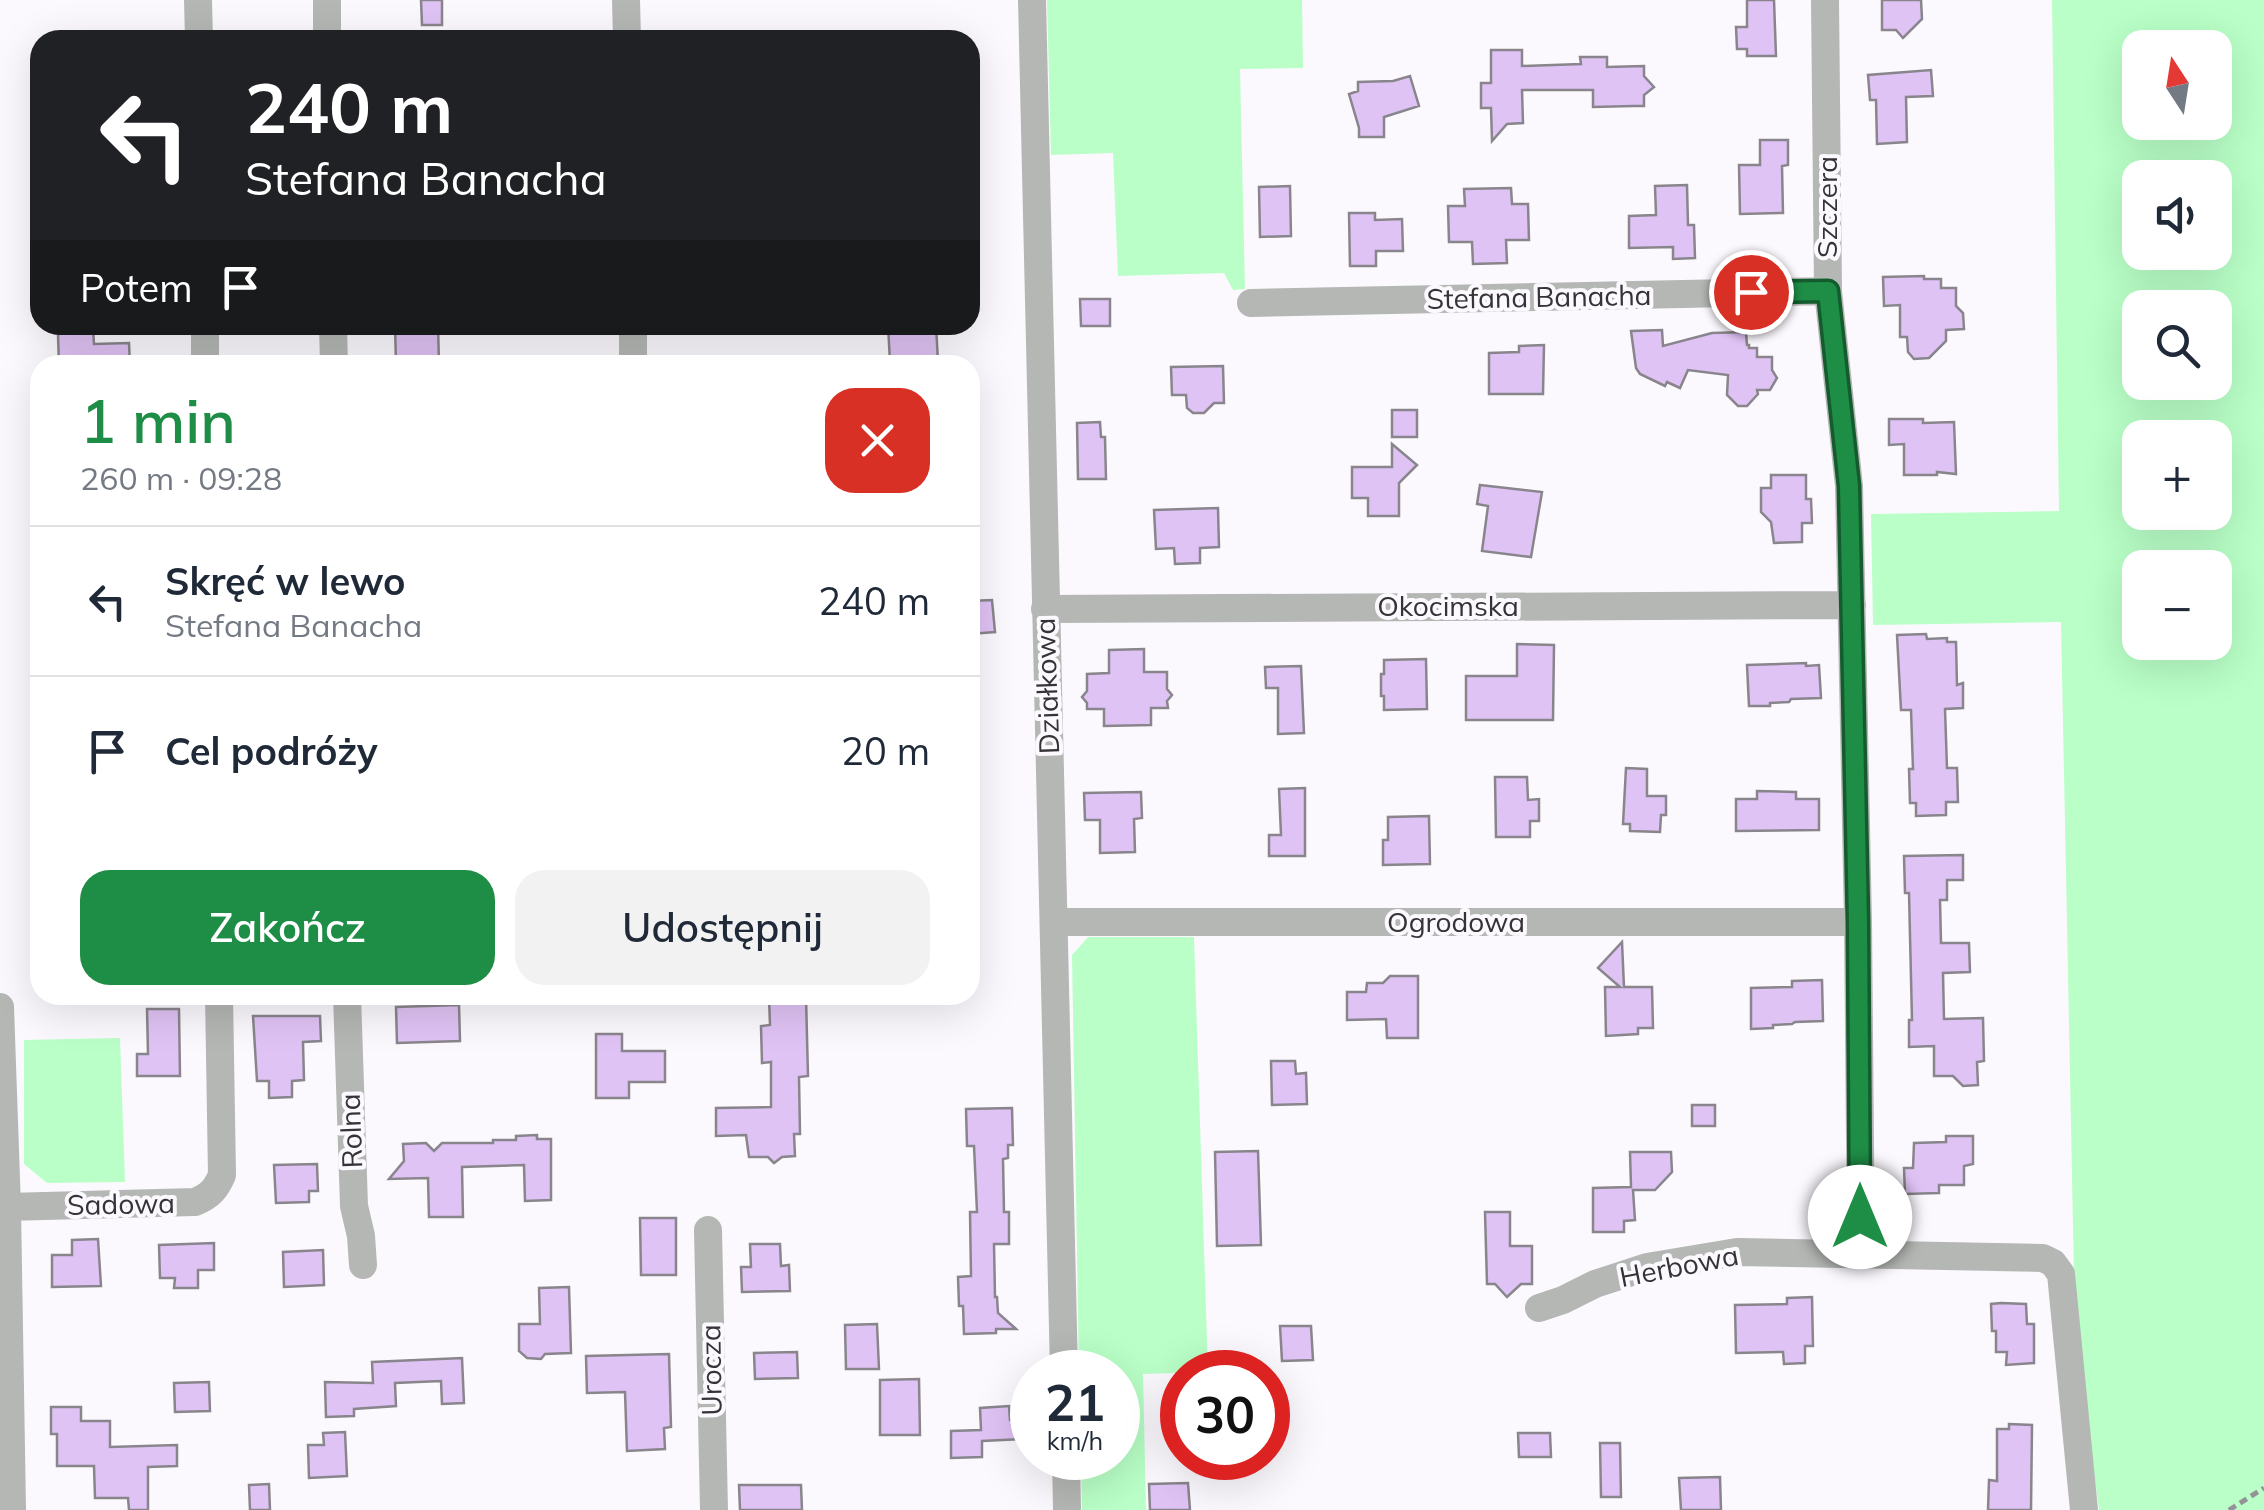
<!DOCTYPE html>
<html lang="pl">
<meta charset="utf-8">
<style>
body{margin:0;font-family:Mulish,sans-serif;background:#f2f2f3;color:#1f2937;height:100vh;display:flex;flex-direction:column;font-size:38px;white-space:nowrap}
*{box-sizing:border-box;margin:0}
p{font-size:32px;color:#747a83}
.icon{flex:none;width:55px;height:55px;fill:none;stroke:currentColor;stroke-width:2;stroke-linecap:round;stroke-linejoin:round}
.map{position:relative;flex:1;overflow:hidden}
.side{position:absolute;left:30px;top:355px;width:950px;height:650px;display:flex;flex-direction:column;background:#fff;border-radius:30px;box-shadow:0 10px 40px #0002}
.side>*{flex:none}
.banner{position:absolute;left:30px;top:30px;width:950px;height:305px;border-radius:30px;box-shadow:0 10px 40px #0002;background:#202124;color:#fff;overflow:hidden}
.needle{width:65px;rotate:348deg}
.controls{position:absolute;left:2122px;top:30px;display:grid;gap:20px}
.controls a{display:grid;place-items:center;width:110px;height:110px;border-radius:20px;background:#fff;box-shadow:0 10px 40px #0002;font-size:50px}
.speed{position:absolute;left:1010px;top:1350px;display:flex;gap:20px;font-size:50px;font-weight:700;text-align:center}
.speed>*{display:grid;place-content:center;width:130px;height:130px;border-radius:50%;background:#fff;box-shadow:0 10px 40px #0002;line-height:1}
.speed small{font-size:25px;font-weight:400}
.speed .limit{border:15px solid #d22;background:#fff;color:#111}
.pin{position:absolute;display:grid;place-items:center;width:85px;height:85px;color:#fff;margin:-42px;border:5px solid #fff;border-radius:50%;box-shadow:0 2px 10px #0007}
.me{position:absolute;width:110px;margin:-55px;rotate:0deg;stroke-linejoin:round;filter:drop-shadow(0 0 8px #0008)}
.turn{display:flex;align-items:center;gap:35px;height:210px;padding:0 50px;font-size:45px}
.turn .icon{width:130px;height:130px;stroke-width:2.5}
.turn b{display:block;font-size:70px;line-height:85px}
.then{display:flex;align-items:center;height:95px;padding:0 50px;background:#0003;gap:20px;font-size:38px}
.round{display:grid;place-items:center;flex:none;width:105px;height:105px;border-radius:30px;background:#f2f2f3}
.head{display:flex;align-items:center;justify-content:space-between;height:170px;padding:0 50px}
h1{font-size:60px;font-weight:600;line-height:75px;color:#1e8d46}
.button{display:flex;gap:20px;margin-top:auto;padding:20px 50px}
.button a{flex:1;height:115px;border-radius:30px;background:#1e8d46;color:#fff;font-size:40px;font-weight:600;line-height:115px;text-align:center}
.button a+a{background:#f2f2f3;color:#1f2937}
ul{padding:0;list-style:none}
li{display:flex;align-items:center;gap:30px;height:150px;padding:0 50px;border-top:2px solid #e0e1e3}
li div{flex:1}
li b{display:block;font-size:38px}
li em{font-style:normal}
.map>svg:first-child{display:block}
</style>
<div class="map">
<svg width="2264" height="1510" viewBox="0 0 2264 1510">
<rect width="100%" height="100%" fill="#fcf9fe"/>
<path fill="#b9ffc7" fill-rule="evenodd" d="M1047 0H1302L1303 68 1240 69 1245 289 1233 290 1224 273 1118 276 1113 153 1051 155Z
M2052 0H2264V1510H2099L2075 1327 2061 622 1873 625 1871 514 2059 511ZM2140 48H2215V122H2140ZM2140 178H2215V252H2140ZM2140 308H2215V382H2140ZM2140 438H2215V512H2140ZM2140 568H2215V642H2140Z
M1088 937H1194L1208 1372 1143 1374 1146 1510H1082L1081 1458H1118V1372H1079L1072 955Z
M120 1038 125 1182 47 1183 24 1164V1040Z"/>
<path fill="#e0c3f5" stroke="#89858c" stroke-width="2.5" d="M421 0H442V25H422Z
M1747 0H1774L1776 56H1747V49H1737L1736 27H1747Z
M1882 0H1921L1922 19 1903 38 1896 30H1882Z
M1491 50H1522V66L1581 64 1580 57H1607V67L1644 66V76L1654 87 1644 95V106H1634L1593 107V90H1522L1523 123 1507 124 1492 141 1491 108H1481V83H1491Z
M1931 70 1933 96 1906 97 1907 142 1877 144 1876 100H1870L1868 75Z
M1410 76 1419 106 1384 117V137H1359V128L1349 94 1358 91V82L1393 81Z
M1760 140H1788V165L1782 166 1783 213 1740 214 1739 165H1760Z
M1687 185 1688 225H1694L1695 258 1673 259V247L1629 248V216L1656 215 1655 186Z
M1290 186 1291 236 1260 237 1259 187Z
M1511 188 1512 204H1528L1529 240H1506L1507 263 1473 264 1472 242H1449L1448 206H1465L1464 189Z
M1349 213H1375V220L1402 219 1403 251H1376V266H1350Z
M1924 276V279H1941V288H1956V306L1963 313 1964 329 1946 330V341L1929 358 1914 359 1908 352 1907 337H1900V305L1884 306 1883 277Z
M1080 299H1110V326H1081Z
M68 325H74L79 329 93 328 94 344 129 343 130 365H59L58 335Z
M395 325H438L439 364 396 365Z
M888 325H936L938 362 897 364V362H890Z
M1662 330 1663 346 1712 333 1746 332 1747 345H1749V348H1757V357H1772V370L1777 378 1770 390H1757L1758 394 1747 406H1738L1727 395 1728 375 1688 370 1680 388 1667 382 1665 386 1640 374 1636 368 1631 331Z
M1544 345 1543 394H1489V353L1519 352V346Z
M1223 366 1224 403H1214L1204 413H1193L1187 408 1186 395H1172L1171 367Z
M1392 410H1417V437H1392Z
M1889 419H1923V423L1954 422 1956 474 1937 472V475H1904V444L1889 445Z
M1100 422 1101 437H1105L1106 479H1078L1077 423Z
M1392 444 1417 465 1399 483V516H1368V498H1352V467H1392Z
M1771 475H1806V499H1811L1812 523H1802V542L1774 543 1771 522 1761 512V488H1771Z
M1480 485 1542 492 1531 557 1482 551 1488 506 1477 504Z
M1218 508 1219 547 1200 548V563L1175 564 1174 548 1156 549 1154 510Z
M992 600 995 632 970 634V601Z
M1926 634 1927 639 1947 638V642H1956L1957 685 1963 683V708L1945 709 1947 768H1957L1958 802H1946V815L1916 816V803H1910L1909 769H1913L1911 710H1901L1897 635Z
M1517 644 1554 645 1553 720H1466V676H1517Z
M1144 649V672H1167V689L1172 695 1167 701 1168 708H1151V725L1104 726V709H1087V703L1082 697 1087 691V674L1109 673V650Z
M1426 659 1427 709 1384 710V696H1381V674H1384V660Z
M1806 663V666L1819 665 1821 698 1791 699 1789 702 1770 703V706H1749L1747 665Z
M1301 666 1304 733 1278 734V688H1266L1265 667Z
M1626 768 1647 769V796H1666V815H1661L1660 832 1630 831V824H1623Z
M1495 777H1527L1528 800 1539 799V821H1530V837H1496Z
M1305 788V856H1269V835H1281L1279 789Z
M1757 791 1796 792V799H1819V830L1736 831V799H1757Z
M1141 792 1142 818 1134 819 1135 852 1100 853V820H1085L1084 793Z
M1429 816 1430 864 1383 865V840H1388V817Z
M1963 855V880H1947V900H1940L1941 943H1969L1970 972 1943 973 1944 1019 1983 1018 1984 1061 1977 1062 1978 1085 1963 1086 1953 1076H1934V1046L1909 1047V1020H1912L1909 893H1905L1904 856Z
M1622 942 1624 987H1652L1653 1028H1638V1034L1606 1036 1605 987H1620L1598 968Z
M1390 976H1418V1038H1387L1386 1019 1347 1020V992H1366L1367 983H1383Z
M1822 980 1823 1021 1795 1022 1792 1024 1773 1025V1028L1751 1029V988L1792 987V981Z
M806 997 808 1076 799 1077 800 1134H794L795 1156 782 1157 774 1163 768 1157H749L746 1135 716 1136V1108L771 1107V1062L762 1063 761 1026 770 1025 769 998Z
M459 1005 460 1041 397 1043 396 1007Z
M147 1009H179L180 1076H137V1054H148Z
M253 1016H320L321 1041 303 1042 304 1080 292 1081V1097L269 1098V1081H257Z
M596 1034H622V1051H665V1082H629V1098H596Z
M1271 1061H1295L1296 1074 1306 1073 1307 1104 1272 1105Z
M1692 1105H1715V1126H1692Z
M1012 1108 1013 1145H1008V1158L1003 1159 1004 1212H1009V1244H994L995 1297H997L998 1313 1016 1329H996V1333L964 1334 963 1306H959L958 1277 971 1276 970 1212H977L974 1146H967L966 1109Z
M537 1135V1139H551V1200L525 1201 524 1165 462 1167 463 1217H429L428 1178 389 1179 404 1161 403 1144 426 1143 434 1151 442 1143H493V1140H516V1136Z
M1946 1136H1973V1164L1964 1166V1185H1939V1193L1905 1194 1904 1168H1913L1914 1143 1946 1142Z
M1258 1151 1261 1245 1217 1246 1215 1152Z
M1630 1152H1671L1672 1172 1655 1190H1633L1635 1220 1624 1221V1232H1593V1188L1631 1187Z
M317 1164 318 1191H309V1202L276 1203 274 1165Z
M1485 1212H1510V1246H1532V1284H1521L1507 1297 1495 1284H1487Z
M640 1218H676V1275H641Z
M98 1239 101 1286 52 1287V1255H72V1240Z
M214 1243V1270H198V1288H174L175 1278H160L159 1245Z
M750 1244H780L781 1266 789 1265 790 1291 742 1292 741 1267H751Z
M323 1250 324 1285 284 1287 283 1252Z
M569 1287 571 1353 545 1354 541 1359 527 1358 519 1351V1324H540L539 1288Z
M1812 1297 1813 1346H1805V1363L1784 1364 1783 1352 1736 1353 1735 1305 1787 1304V1298Z
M2001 1303 2026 1304 2027 1324H2034V1363L2006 1365 2007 1352H1996V1331H1992L1991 1304Z
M877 1324 879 1369H846L845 1325Z
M1280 1326H1311L1313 1360 1282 1361Z
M797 1352 798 1378 755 1379 754 1353Z
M669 1354 671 1427 664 1428 665 1449 627 1451 625 1392 587 1393 586 1356Z
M462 1358 464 1403 442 1404 441 1381 395 1383 396 1406 354 1409V1416L326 1417 325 1382 373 1383 372 1362Z
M919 1379 920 1435H880V1380Z
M209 1382 210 1411 175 1412 174 1383Z
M1009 1406 1010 1420 1023 1419 1024 1439 982 1441V1457L951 1458V1431L981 1430 980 1408Z
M51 1407H81V1421H110V1447L177 1445V1466L148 1467V1510H129L128 1498H95L94 1466H57V1434H51Z
M2009 1424 2032 1425 2031 1510H1988L1989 1480 1997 1481V1429H2009Z
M345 1432 347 1476 309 1478 308 1445H324L323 1433Z
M1518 1433H1550L1551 1457H1519Z
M1600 1443H1620L1621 1497H1601Z
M1720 1477 1721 1510H1681L1679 1478Z
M1188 1483 1190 1510H1150L1149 1484Z
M269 1484 270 1510H250L249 1485Z
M739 1485H801L802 1510H740Z"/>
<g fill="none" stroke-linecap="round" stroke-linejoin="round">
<path stroke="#949296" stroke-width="5" stroke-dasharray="8 5" stroke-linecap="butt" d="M2229 1510 2264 1488"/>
<path stroke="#b4b7b4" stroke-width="28" d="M198 0 199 40
M327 0V40
M626 0 627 40
M1032 0 1064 1372
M1825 0 1828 291 1849 486 1858 922 1861 1254
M1251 303 1828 291
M205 325V365
M333 325 334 365
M633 325V365
M1045 609 1852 605
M1054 922H1858
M347 995 354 1206 361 1236 363 1265
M0 1007 7 1207 12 1510
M7 1207 195 1202C210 1196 216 1189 222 1175L219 995
M708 1230 714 1510
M1539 1308 1563 1300 1595 1284 1647 1267 1737 1252 2043 1258 2053 1263 2061 1274 2084 1510
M1066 1458 1067 1510"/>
</g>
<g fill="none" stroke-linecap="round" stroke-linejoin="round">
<defs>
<path id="route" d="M1751 292 1828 291 1849 486 1858 922 1860 1217"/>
</defs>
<use href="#route" stroke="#145c2e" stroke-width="25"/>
<use href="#route" stroke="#1e8d46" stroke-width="18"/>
</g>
<g text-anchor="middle" stroke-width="8" stroke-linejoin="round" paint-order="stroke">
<g font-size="28" fill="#353336" stroke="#fcf9fe">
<text transform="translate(1827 207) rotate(-90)" y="10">Szczera</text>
<text transform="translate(1539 297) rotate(-1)" y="10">Stefana Banacha</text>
<text x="1448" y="616">Okocimska</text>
<text transform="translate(1047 686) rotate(-92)" y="10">Działkowa</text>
<text x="1456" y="932">Ogrodowa</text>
<text transform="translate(351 1131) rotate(-92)" y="10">Rolna</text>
<text transform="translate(121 1204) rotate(-1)" y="10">Sadowa</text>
<text transform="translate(1679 1266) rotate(-11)" y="10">Herbowa</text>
<text transform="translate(711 1370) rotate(-91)" y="10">Urocza</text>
</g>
</g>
</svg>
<div class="controls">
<a><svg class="needle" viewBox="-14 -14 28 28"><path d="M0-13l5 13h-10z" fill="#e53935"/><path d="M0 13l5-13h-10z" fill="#747a83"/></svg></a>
<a><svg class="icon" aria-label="sound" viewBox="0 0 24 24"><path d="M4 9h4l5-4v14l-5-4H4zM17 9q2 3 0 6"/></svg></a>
<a><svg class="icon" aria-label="search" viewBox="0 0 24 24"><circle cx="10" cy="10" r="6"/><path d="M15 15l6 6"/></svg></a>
<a>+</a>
<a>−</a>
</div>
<div class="speed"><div>21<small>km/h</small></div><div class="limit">30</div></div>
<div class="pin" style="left:1751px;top:292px;background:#d93025"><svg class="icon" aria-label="arrive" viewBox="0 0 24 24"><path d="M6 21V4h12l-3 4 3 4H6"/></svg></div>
<svg class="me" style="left:1860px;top:1217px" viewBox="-20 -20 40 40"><circle r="19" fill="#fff"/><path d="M0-13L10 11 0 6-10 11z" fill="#1e8d46"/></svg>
<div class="banner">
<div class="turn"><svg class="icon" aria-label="left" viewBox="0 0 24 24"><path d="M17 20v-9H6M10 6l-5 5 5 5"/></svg><div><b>240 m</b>Stefana Banacha</div></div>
<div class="then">Potem<svg class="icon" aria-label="arrive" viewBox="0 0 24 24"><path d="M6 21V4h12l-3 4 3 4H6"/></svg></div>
</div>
<section class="side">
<div class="head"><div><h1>1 min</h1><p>260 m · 09:28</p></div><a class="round" style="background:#d93025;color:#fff"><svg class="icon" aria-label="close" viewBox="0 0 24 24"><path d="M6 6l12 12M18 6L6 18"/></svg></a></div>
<ul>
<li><svg class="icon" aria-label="left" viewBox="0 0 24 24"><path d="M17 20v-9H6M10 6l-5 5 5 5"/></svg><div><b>Skręć w lewo</b><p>Stefana Banacha</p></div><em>240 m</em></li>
<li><svg class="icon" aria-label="arrive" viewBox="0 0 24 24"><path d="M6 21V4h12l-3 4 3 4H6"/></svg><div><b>Cel podróży</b></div><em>20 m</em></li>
</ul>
<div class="button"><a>Zakończ</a><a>Udostępnij</a></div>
</section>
</div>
